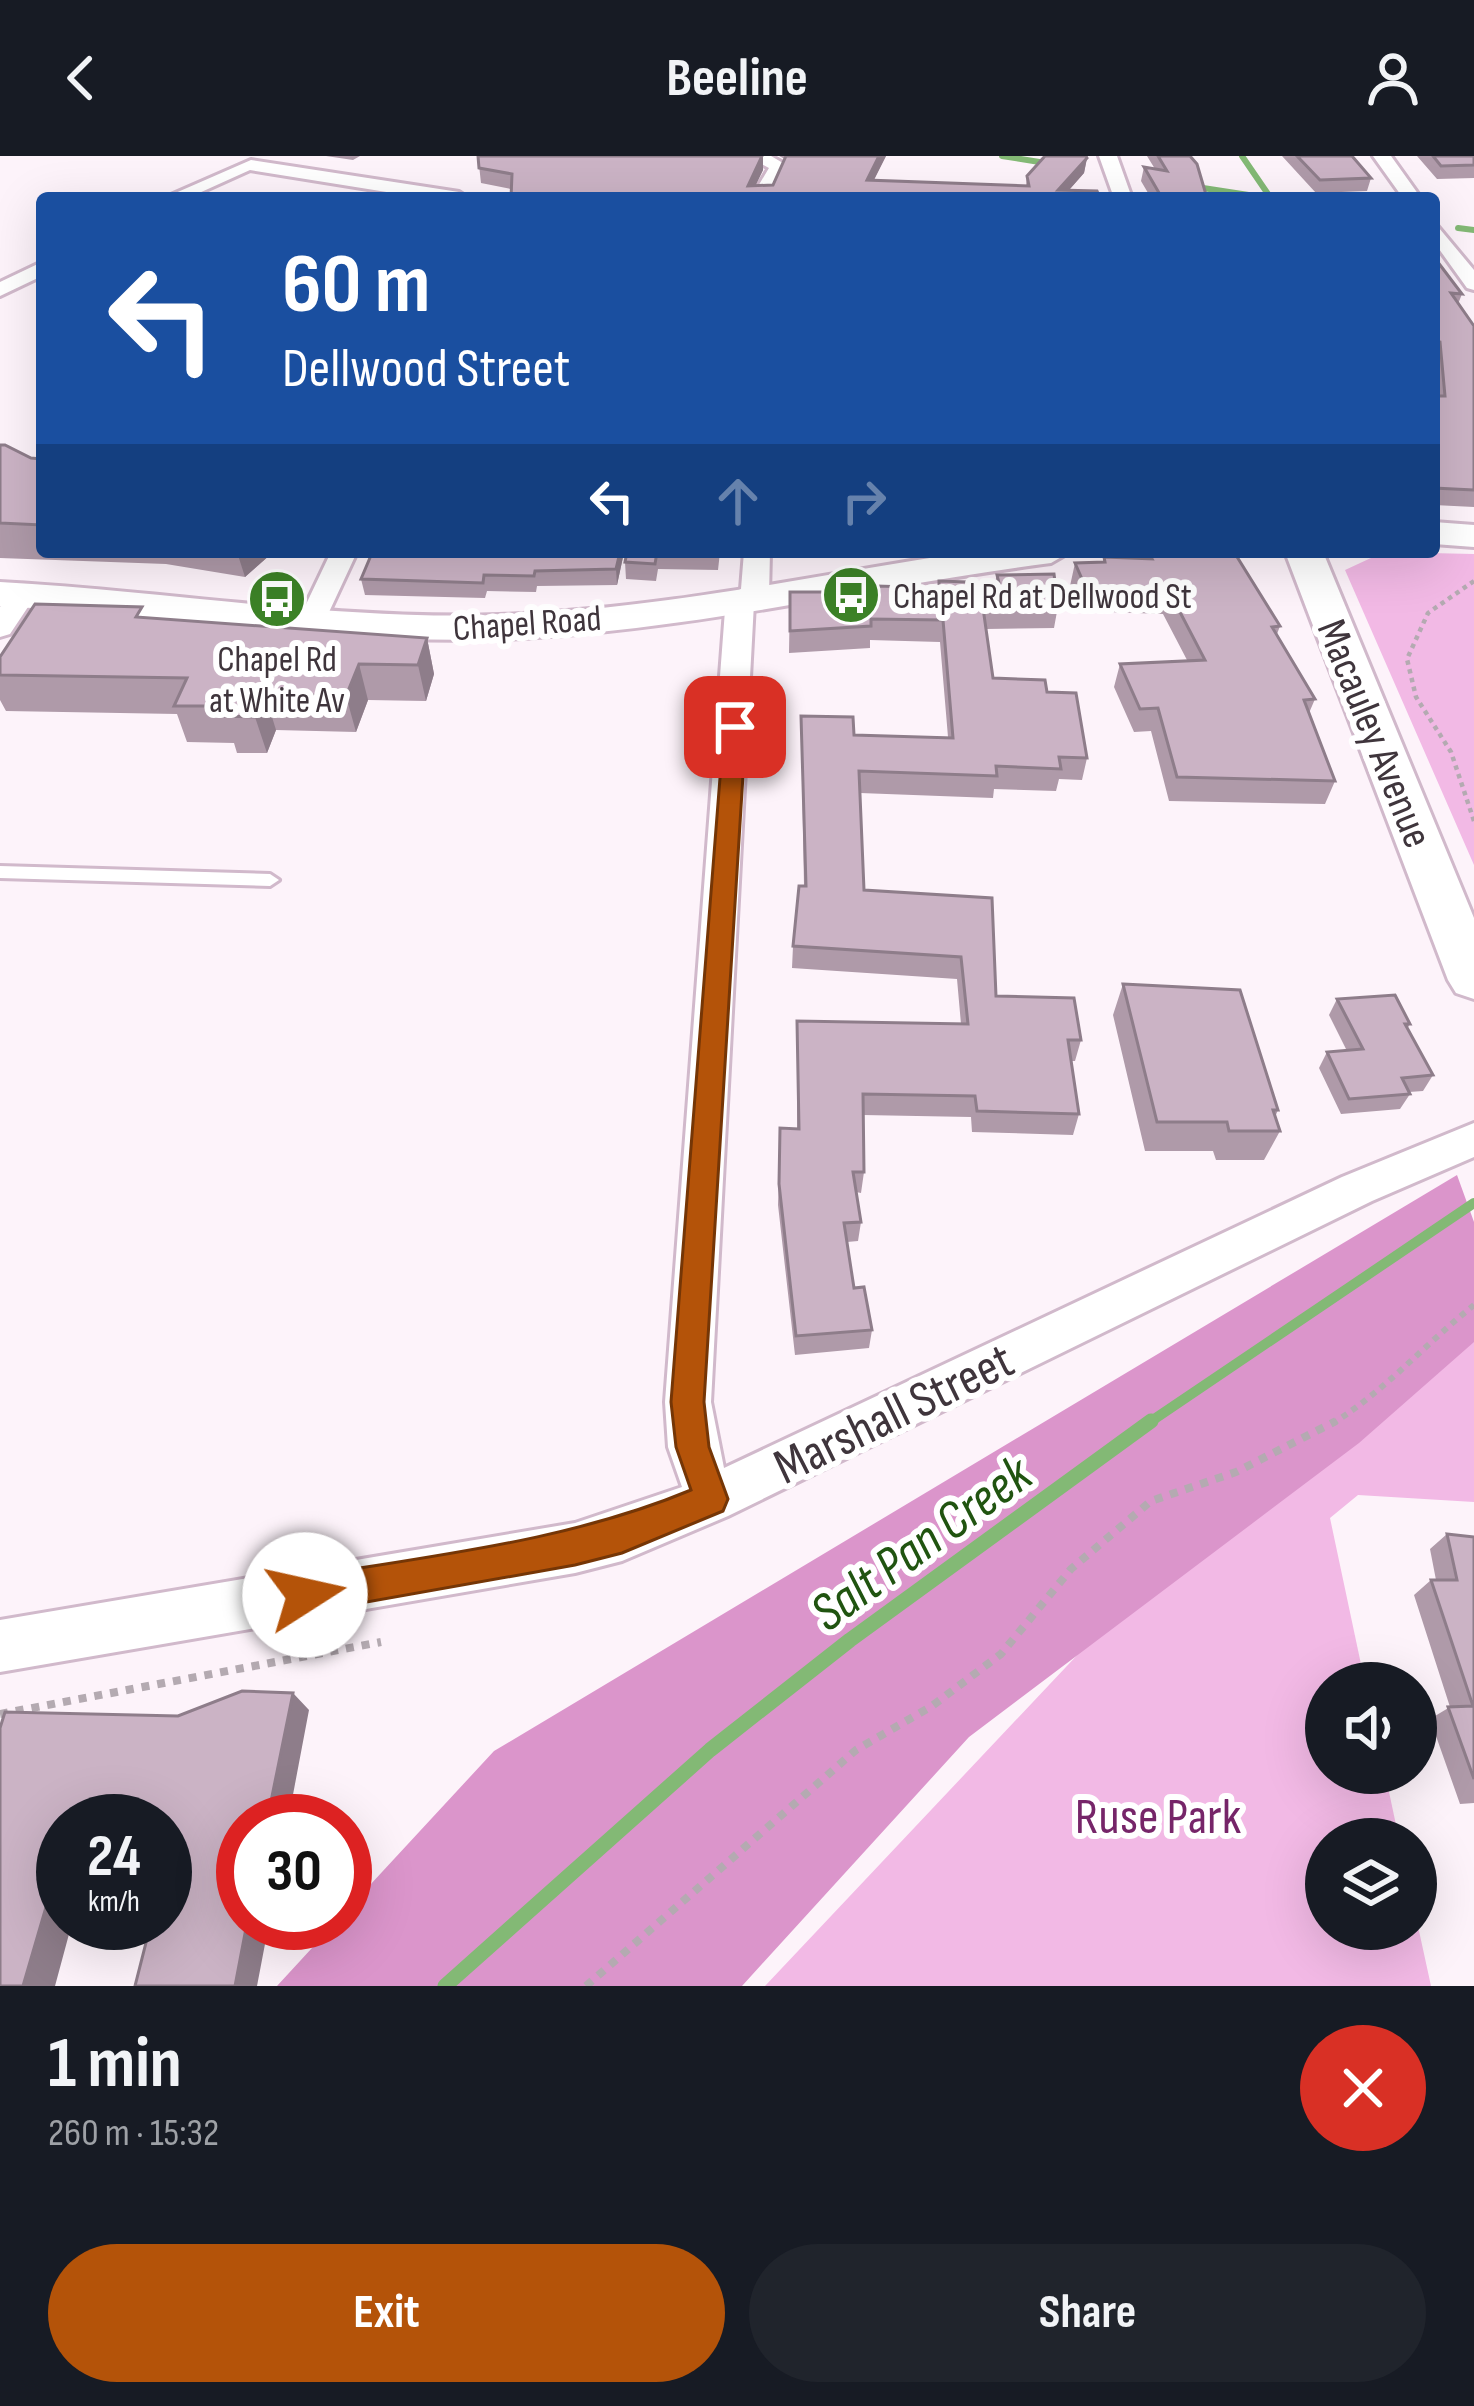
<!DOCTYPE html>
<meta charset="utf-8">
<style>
body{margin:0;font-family:"Sofia Sans Condensed",sans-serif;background:#20242c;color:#f1f3f6;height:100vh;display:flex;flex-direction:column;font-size:45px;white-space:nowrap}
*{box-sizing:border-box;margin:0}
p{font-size:39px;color:#9ea1a6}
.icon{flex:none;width:66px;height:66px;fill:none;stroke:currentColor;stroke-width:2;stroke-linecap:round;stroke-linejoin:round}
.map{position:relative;height:1830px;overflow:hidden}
.details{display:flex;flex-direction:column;background:#171b24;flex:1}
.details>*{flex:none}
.hud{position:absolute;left:36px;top:36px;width:1404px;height:366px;border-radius:12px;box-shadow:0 12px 48px #0002;background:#1a4fa0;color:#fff;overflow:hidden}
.buttons{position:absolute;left:1305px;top:1506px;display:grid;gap:24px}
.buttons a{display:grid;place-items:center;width:132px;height:132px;border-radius:50%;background:#171b24;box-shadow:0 12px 48px #0002;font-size:60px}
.speed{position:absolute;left:36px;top:1638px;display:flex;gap:24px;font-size:60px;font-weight:700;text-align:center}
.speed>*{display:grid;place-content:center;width:156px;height:156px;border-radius:50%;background:#171b24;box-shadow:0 12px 48px #0002;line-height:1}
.speed small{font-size:30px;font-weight:400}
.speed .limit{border:18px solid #d22;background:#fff;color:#111}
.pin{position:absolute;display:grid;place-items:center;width:102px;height:102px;color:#fff;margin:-51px;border-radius:24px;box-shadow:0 6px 18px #0006}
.me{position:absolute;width:132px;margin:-66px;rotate:80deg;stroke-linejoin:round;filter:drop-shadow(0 0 9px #0008)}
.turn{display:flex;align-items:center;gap:42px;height:252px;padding:0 48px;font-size:54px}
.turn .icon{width:156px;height:156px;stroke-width:2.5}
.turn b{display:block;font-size:84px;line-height:102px}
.lanes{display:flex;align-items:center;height:114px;padding:0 48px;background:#0003;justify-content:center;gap:60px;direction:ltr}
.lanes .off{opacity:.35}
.round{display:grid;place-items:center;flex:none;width:126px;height:126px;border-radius:63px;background:#20242c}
.headline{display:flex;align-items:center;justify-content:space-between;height:204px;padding:0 48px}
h1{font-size:72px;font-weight:700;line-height:90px}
.cta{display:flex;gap:24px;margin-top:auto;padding:24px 48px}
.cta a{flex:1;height:138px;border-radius:72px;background:#b45309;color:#fff;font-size:48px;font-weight:700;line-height:138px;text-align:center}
.cta a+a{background:#20242c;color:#f1f3f6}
header{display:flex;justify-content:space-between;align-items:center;height:156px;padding:0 48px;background:#171b24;font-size:54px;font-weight:700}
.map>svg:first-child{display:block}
</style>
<header><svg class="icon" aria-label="back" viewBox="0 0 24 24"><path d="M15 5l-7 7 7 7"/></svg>Beeline<svg class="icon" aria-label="person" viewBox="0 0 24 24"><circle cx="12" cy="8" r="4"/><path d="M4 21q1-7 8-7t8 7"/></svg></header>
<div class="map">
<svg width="1474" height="1830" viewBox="0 0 1474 1830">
<rect width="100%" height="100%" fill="#fdf3fa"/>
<path fill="#f2b9e5" d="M1384 396 1474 398V709L1345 414Z
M1474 1167V1346L1358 1339 1330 1362 1365 1527H1326V1617H1385L1399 1683H1326V1773H1416V1761L1431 1830H765L1131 1442Z"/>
<path fill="#db95cb" d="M1457 1019 1474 1066V1186L1359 1287 969 1581 742 1830H277L335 1767H345V1756L494 1595Z"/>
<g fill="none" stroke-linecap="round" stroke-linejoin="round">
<path stroke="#83b975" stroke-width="6" d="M1002 0 1052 8
M1242 0 1270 41
M1190 30 1268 42
M1458 72 1474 74"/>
<path stroke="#83b975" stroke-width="10" d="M1147 1268 1474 1047"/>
<path stroke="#83b975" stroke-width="15" d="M445 1830 710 1594 850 1484 1151 1265"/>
<defs>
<path id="lane" d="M0 710 270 718 279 724 270 730 0 722Z"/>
<path id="street" d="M747 0H771L788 10 769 42H751L769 12Z
M1099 0H1117L1132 42H1114Z
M1373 0H1391L1421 42H1403Z
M251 4 459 36 468 42H424L250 14 188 42H164Z
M1434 66 1474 114V134L1467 132 1434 86Z
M42 106V120L0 140V126Z
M331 396H357L323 469H303L299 463Z
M744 396H770L769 439 754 447 711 1246 724 1312 1342 1021 1474 967V1001L1372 1045 728 1360 622 1405 575 1417 0 1516V1464L575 1367 682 1331 668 1291 665 1246 726 441 741 433Z
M22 431 36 439 10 478 0 481V451L12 433Z"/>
<path id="secondary" d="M1434 366 1474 369V391L1434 388Z
M967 396H1070L1051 407C868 431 685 476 500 483 333 489 166 459 0 450V426C166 435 332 464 499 459 656 454 812 420 967 396Z
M1285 396H1323L1474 762V843L1456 837 1448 824Z"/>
</defs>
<use href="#lane" stroke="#d1b9cb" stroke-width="6"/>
<use href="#street" stroke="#d1b9cb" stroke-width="6"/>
<use href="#secondary" stroke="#d1b9cb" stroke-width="6"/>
<path stroke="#b4aab1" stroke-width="4.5" stroke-dasharray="4.5 4.5" stroke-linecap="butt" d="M1474 425 1428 457 1407 503 1416 541 1451 596 1474 665"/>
<path stroke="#b4aab1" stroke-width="6" stroke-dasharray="6 6" stroke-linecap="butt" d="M1332 1268C1387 1233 1423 1190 1474 1149"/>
<path stroke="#b4aab1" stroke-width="8" stroke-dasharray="8 8" stroke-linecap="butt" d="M0 1558 381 1486
M586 1830 856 1594 932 1550 1001 1498 1071 1413 1151 1345 1236 1316 1336 1265"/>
<use href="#lane" fill="#fff" fill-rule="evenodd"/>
<use href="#street" fill="#fff" fill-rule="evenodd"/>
<use href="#secondary" fill="#fff" fill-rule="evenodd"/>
</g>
<path fill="#af9aa9" d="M326 0H360L353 4Z
M478 0 763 14 755 30 773 29 785 3 779 0H886L873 25 1026 30 1027 20 1087 2 1084 17 1069 34 1100 42H511V33L481 27Z
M1147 0H1190L1207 42H1151L1141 25 1144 11 1155 13Z
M1282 0H1352L1371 22 1367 35 1316 37Z
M1417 0H1474V22L1437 23Z
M1434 101 1462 138 1458 148 1474 170V351L1434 349V240H1438L1434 201Z
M0 289 31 302 42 303V396H270L271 398 245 421 166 408 0 402Z
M627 396H720L718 414 658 413 656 425 626 423 625 406Z
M1147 396 1280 470 1277 478 1315 543 1309 557 1335 625 1325 648 1169 645 1151 575 1134 576 1114 531 1120 508 1187 504 1163 458 1081 455 1070 430 1075 407 1103 406 1104 401 1146 402Z
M623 401 617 429 537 430 536 436 487 435 485 442 365 439 361 423Z
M997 419 1058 450 1054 472 986 473 993 522 1047 536 1087 602 1082 624 1059 623 1056 635 994 633 993 642 860 637 864 734 992 742 996 840 1081 884 1075 905H1071L1079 958 1073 979 972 976 971 961 863 959 864 1016 861 1037 856 1036 861 1066 858 1085 847 1086 854 1132 872 1174 869 1192 795 1199 778 1049 780 972 797 973V865L961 868 957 823 792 812 793 790 804 730 801 560 854 579 948 581 940 486 870 484V492L789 497 790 436H878L938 431 939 425 995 426Z
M147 462 427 482 434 518 426 545 368 544 356 576 276 574 267 597H237L234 587 187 586 177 558 6 555 0 544V501Z
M1123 828 1278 954 1275 961 1280 975 1264 1004H1216L1213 995H1145L1113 859Z
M1337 843 1410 868 1407 873 1433 919 1423 935 1409 936 1410 938 1400 953 1341 958 1319 912 1327 896 1347 895 1329 859Z
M1447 1378 1474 1381V1647L1460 1648 1430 1563 1450 1551 1414 1439 1431 1424H1436L1430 1393Z"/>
<path fill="#8e7d8a" d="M763 0V14L750 41 748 30Z
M879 0H886L866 40 867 24Z
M1087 2 1084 17 1062 42 1058 34Z
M237 396H270L271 398 245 421Z
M620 396H623V401L617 429 616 413Z
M427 482 434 518 426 545 418 509Z
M359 508 368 544 356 576 346 540Z
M265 538 276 574 267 597 255 561Z
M293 1537 309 1554 288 1665H267Z
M63 1693V1767H72L55 1830H23Z
M247 1767H269L257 1830H235Z"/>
<path fill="#cbb3c5" stroke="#8e7d8a" stroke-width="3" d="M478 0H762L748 30 773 29 786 0H879L867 24 1029 30 1027 20 1045 0H1086L1087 2 1058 34 1097 35 1100 42H511L512 18 479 12Z
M1158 0H1190L1197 8 1207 42H1162L1144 11 1167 15Z
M1297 0H1352L1371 22 1320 24Z
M1433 0H1474V9L1441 10Z
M1434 101 1462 138 1451 137 1474 170V334L1434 332V240H1445L1440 186 1434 185Z
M0 289H5L31 302 42 303V369L0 367Z
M413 396H620L616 413 535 415 534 420 484 419 483 427 361 423 372 397 412 398Z
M627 396H657L655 408 625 406Z
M1148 396H1234L1280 470 1272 471 1315 543 1304 544 1335 625 1177 621 1158 552 1140 553 1120 508 1205 504 1169 435 1086 432 1075 407 1105 406 1104 401 1152 403Z
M1054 418 1058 450 983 452 993 522 1045 524 1047 536 1076 537 1087 602 1059 601 1061 613 996 610 997 620 859 615 864 734 992 742 996 840 1074 842 1081 884H1068L1079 958 977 955 975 940 863 938 864 1016H853L861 1066 844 1067 854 1132 864 1131 872 1174 796 1180 779 1028 780 972 799 973 797 865 968 868 961 801 793 790 799 730H806L801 560 853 561 854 579 953 582 943 464 871 463V470L790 475V436H879L878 430 939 432V425L999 427 997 419Z
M35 448 142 451 136 461 427 482 418 509 359 508 346 540 265 538 255 561 224 560 229 550H174L187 522 0 519V501Z
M1123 828 1240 834 1278 954H1273L1280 975H1229L1227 966H1157Z
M1395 839 1410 868H1405L1433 919 1402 922 1410 938 1349 943 1327 896 1363 893 1337 843Z
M1447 1378 1474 1381V1623L1448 1551 1473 1550 1431 1424H1457Z
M242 1535 293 1537 267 1665H243V1767H247L235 1830H135L151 1767H165V1713L170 1694H165V1665H63V1693L23 1830H0V1572L5 1556 178 1560Z"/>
<path fill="#b45309" stroke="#753606" stroke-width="3" d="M735 564 746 571 704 1246 709 1291 728 1343 723 1355 622 1397 575 1409 305 1457 293 1452 287 1439 293 1427 305 1421C435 1399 569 1385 691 1334L676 1291 671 1246 724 571Z"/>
<defs>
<symbol id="bus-disc" viewBox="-11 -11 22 22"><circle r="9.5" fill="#3c8227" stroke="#fff"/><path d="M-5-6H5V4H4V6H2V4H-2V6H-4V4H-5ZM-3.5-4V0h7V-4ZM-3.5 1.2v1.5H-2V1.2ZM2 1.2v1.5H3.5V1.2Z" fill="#fff"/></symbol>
</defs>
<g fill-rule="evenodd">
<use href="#bus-disc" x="818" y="406" width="66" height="66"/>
<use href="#bus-disc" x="244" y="410" width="66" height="66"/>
</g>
<g text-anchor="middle" stroke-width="12" stroke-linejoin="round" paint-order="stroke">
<g font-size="36" fill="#3f353c" stroke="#fff" text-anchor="start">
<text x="893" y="452">Chapel Rd at Dellwood St</text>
<text x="277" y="515" text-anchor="middle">Chapel Rd<tspan x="277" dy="41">at White Av</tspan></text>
</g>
<g font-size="36" fill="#3f353c" stroke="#fff">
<text transform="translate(527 466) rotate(-4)" y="13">Chapel Road</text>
</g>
<g font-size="42" fill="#3f353c" stroke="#fff">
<text transform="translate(1376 577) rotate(68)" y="15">Macauley Avenue</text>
</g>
<g font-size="51" fill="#3f353c" stroke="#fff">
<text transform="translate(893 1256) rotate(-26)" y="18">Marshall Street</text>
</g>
<g font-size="51" fill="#762569" stroke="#fff">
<text x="1158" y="1677">Ruse Park</text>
</g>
<g font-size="54" font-style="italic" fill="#205410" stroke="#fff">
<text transform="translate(920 1386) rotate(-36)" y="19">Salt Pan Creek</text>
</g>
</g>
</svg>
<div class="buttons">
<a><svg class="icon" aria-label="sound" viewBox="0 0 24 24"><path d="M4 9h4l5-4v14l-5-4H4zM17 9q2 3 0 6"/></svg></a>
<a><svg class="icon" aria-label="layers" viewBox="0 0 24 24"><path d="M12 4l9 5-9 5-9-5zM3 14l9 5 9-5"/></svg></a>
</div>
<div class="speed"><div>24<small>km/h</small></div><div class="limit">30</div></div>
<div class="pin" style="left:735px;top:571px;background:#d93025"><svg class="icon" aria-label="arrive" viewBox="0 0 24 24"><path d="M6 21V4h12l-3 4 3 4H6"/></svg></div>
<svg class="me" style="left:305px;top:1439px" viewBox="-20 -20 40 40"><circle r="19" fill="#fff"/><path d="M0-13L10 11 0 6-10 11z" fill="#b45309"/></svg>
<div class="hud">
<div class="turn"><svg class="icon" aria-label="left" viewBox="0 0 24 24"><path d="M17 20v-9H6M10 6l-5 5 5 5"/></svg><div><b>60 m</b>Dellwood Street</div></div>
<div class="lanes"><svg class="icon" aria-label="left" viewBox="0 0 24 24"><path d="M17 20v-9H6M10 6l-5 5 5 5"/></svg><svg class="icon off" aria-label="ahead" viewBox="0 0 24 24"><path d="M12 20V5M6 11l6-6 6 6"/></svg><svg class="icon off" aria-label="right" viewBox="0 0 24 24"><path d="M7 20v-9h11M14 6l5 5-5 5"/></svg></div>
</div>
</div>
<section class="details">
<div class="headline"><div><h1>1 min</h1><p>260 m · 15:32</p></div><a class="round" style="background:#d93025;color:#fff"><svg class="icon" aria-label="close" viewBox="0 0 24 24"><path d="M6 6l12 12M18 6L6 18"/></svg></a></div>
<div class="cta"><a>Exit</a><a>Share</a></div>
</section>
